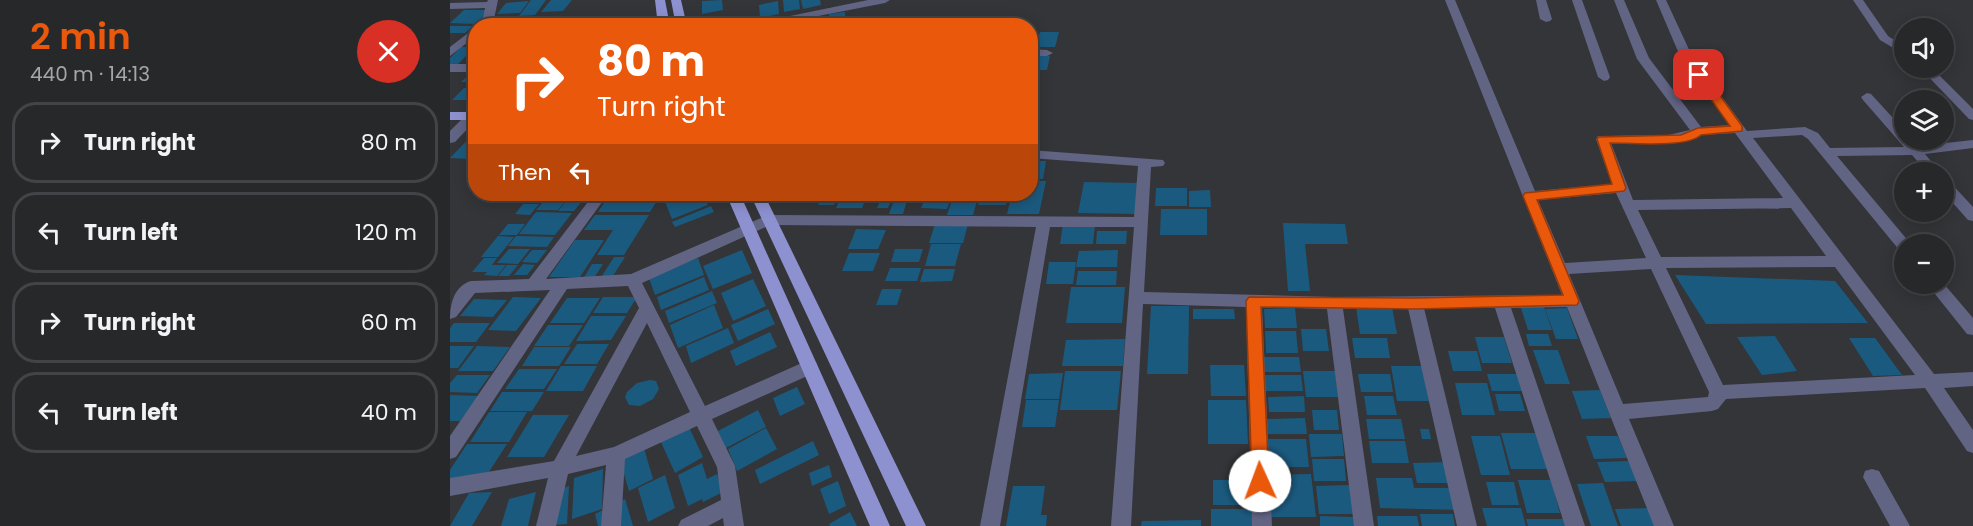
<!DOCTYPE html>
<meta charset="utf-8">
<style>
body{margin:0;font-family:Poppins,sans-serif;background:#333436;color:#f1f3f6;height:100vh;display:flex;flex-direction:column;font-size:22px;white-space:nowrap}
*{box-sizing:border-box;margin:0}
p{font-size:20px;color:#a4a6a8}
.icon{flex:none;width:33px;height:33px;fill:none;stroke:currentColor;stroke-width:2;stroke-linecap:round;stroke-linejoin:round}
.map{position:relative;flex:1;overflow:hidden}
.sheet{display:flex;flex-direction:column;background:#27282a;width:450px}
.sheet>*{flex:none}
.top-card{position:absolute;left:18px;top:18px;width:570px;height:183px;border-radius:24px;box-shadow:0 3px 15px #0003,0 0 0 2px #434447;background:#ea580c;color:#fff;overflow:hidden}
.tools{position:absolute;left:1444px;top:18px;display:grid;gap:12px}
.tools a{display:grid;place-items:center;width:60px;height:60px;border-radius:50%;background:#27282a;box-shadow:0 3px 15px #0003,0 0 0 2px #434447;font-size:30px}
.pin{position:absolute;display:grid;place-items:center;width:51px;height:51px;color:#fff;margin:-26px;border-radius:12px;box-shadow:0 3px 9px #0006}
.me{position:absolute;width:66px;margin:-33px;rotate:358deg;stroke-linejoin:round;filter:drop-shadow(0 0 4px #0008)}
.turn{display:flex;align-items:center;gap:21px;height:126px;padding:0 30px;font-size:27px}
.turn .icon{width:78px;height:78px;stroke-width:2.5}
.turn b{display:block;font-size:42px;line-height:51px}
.then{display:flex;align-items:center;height:57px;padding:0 30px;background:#0003;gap:12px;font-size:22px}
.round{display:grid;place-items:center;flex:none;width:63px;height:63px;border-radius:32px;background:#333436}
.summary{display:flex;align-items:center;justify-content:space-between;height:102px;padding:0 30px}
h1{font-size:36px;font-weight:600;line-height:45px;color:#ea580c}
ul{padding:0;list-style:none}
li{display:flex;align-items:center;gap:18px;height:81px;margin:0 12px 9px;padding:0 18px;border:3px solid #434447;border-radius:24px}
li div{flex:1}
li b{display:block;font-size:22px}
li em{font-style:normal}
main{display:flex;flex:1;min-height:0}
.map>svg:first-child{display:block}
</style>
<main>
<section class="sheet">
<div class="summary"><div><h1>2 min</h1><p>440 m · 14:13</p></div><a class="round" style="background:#d93025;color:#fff"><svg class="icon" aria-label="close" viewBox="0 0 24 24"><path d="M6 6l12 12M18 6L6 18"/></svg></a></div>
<ul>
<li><svg class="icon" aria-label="right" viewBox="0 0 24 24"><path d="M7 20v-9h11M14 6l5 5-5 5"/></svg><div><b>Turn right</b></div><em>80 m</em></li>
<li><svg class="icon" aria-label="left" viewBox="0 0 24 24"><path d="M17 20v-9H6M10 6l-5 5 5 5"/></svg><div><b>Turn left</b></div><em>120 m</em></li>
<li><svg class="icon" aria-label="right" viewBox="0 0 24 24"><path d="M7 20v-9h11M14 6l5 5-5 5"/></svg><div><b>Turn right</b></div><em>60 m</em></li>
<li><svg class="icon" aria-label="left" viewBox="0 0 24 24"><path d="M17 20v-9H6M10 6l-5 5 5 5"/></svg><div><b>Turn left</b></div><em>40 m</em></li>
</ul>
</section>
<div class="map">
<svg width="1523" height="526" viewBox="0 0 1523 526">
<rect width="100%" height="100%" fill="#343538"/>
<path fill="#1b5a7f" d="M81 0H96L85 15 69 16Z
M101 0H122L113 11 91 12Z
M272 0 273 10 252 14V1Z
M333 0H349L350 9 334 12Z
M351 0H370L371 5 353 9Z
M79 1 70 13 47 14 56 3Z
M328 1 329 14 310 18 309 5Z
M14 10H40L26 24 0 23Z
M395 12V23L380 26 379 14Z
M548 17H565L563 26H545Z
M0 26H23L15 33H0Z
M590 32H609L605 47H586Z
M11 47H25L7 65H0V58Z
M580 56H600L597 70H580Z
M24 70H26V82H11Z
M14 88H26V100H2Z
M26 131V157L23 159 0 158Z
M580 161H596L593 179 580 178Z
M580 181H596L589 214H557L562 194H580Z
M634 182 688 183 685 214 628 213Z
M706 188H737V206H705Z
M760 190 761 207H739V191Z
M100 194H121L108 210H86Z
M122 194H138L124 211H108Z
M160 194H203L202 196H210L200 212H148Z
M221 194H252L258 205 222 219 213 197Z
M374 194H389L384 205H368Z
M392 194H418L412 208H386Z
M421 194H432L428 203H417Z
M433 194H444L438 208H427Z
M477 194H502L500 198H475Z
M504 194H529L523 215H497Z
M532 194H559L556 205H528Z
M445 197H458L453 214H439Z
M474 201H500L497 209 471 208Z
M73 204H89L80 215 65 214Z
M261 206 264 212 225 227 222 222Z
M711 209H757V235H710Z
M86 212 122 213 105 235 69 234Z
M145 215H199L174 255H147L163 230H134Z
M833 223 895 224 898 244H855L860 291H838Z
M58 224H75L67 235H49Z
M485 224H518L513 243H479Z
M613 224H645L643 244H610Z
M406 229 436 230 428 249H398Z
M647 231H677L676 244H646Z
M48 236 64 237 48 257H31Z
M66 236 104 237 97 247 58 246Z
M125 240H154L130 277H99Z
M481 244H511L505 266H475Z
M59 249H80L68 264 47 263Z
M445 249H473L469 262H441Z
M82 250H97L87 263 72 262Z
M292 250 302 273 263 289 253 266Z
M668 250 667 267H626L629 251Z
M399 253H430L423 271H392Z
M164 257H175L161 279H150Z
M34 258H47L42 265H56L47 276 34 275 37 272H22Z
M248 258 254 275 205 295 199 278Z
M599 262H626L623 284H596Z
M73 264 85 265 77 275H64Z
M142 264H153L144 278 133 279Z
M57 265H68L59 276H48Z
M440 268H471L467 281H435Z
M474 269H505L502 281 470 282Z
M628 271H667L666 285H626Z
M1225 275 1385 281 1418 323 1256 324Z
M254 277 259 290 211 310 207 297Z
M303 279 316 306 283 321 271 293Z
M621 287H675L672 323H616Z
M432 289H452L447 305H426Z
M262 291 267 303 219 323 215 311Z
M63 297 91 298 66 331 38 330Z
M153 297H187L177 313H143Z
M117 298H150L134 323H100Z
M24 299 57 300 43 317 10 316Z
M1093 304 1102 330H1078L1070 305Z
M264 305 273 328 228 348 220 325Z
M701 306H739L738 374H697Z
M906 307H942L947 334H910Z
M845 308 847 328H815L814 309Z
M1117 308 1128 339H1106L1095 309Z
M318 309 325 324 288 341 281 325Z
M743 309H784L785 319H743Z
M141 316H176L161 340 126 341Z
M4 323H40L26 342H0V328Z
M98 325H133L119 346H84Z
M278 328 284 343 241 363 236 346Z
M851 329H876L879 351H853Z
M815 331H846L848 353H816Z
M320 332 327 347 286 366 280 351Z
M1076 334H1098L1102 346H1079Z
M1325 336 1347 371 1312 375 1287 337Z
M1025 337H1054L1062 363H1032Z
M902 338H937L940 358H905Z
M1399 338H1425L1452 375 1423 376Z
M675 339 673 366H612L616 340Z
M127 344H159L147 364H114Z
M0 346H24L8 368H0Z
M27 346 60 347 43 371H8Z
M84 347H121L109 366H72Z
M1083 350H1108L1120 384H1095Z
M998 351H1027L1032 371H1003Z
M814 357H849L851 372H815Z
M760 365H794L796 396H761Z
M111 366H147L133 391H96Z
M941 366H973L981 401H947Z
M69 369H107L94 389H55Z
M615 371H671L667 410H610Z
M853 371H885L888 397H856Z
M613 373 609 399H575L579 374Z
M908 374H940L943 392H911Z
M1037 374H1067L1072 391H1042Z
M7 375H40L27 393 0 392V383Z
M814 375H851L853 391H815Z
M200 380 206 381 209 389 203 399 190 406 179 405 175 397 177 392 187 383Z
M1005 383H1037L1045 415H1012Z
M347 387 355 404 330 416 323 398Z
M1150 390 1161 418 1132 419 1122 391Z
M52 392H94L82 411H40Z
M1045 394H1070L1075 411H1049Z
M0 395 29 396 10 421H0Z
M854 396 855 412H819L818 397Z
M914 396H943L947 415H917Z
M576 400H609L605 427H572Z
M758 400H796L798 444H758Z
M308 410 316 427 272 450 264 433Z
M862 410H887L889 430H864Z
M39 412H77L59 442H20Z
M83 415H119L94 457H57Z
M855 418 857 434H818L816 419Z
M916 419H951L955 439H919Z
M238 425 253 457 225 473 210 440Z
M316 428 327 449 287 471 278 449Z
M970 429H979L981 439H972Z
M1051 433H1087L1097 469H1061Z
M859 434H892L894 456 861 457Z
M1021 436H1050L1060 475H1031Z
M1136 436H1168L1177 458 1144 459Z
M817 439H856L859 467H819Z
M363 441 369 455 310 484 305 470Z
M919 441H955L959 463H922Z
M17 444H57L35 478H0V470Z
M193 445 203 479 179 491 169 457Z
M862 459H894L896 481H864Z
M1179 461 1187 481 1155 482 1147 462Z
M998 462 1003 483H967L963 463Z
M252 463 257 479 267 474 273 492 253 502 252 499 238 506 228 475Z
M379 465 382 477 362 486 359 473Z
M153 469 152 509 122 519 124 478Z
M861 474 866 517H820L818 475Z
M215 475 225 508 198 522 188 488Z
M926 478H962L964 488H1007L1012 510 930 508Z
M763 480H797L798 505H763Z
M1068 480H1101L1110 513H1077Z
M388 481 396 506 379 514 370 489Z
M1036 482H1064L1069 505H1042Z
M1153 483 1168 526H1141L1127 484Z
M900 485 903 514H869L866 486Z
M119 486 117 524 91 526 94 495Z
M563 486H595L591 515H597L596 526H556Z
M42 492 22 526H0L19 493Z
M86 492 78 526H51L59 499Z
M175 499 183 526H148L145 514Z
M1032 508H1071L1076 526H1037Z
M1200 508 1207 526H1171L1165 509Z
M761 509H802L803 526H761Z
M400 512 407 526H380L379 524Z
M970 514H1003L1005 526H972Z
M870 516 904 517 906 526H870Z
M927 516H967L969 526H928Z
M1076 519H1114L1116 526H1078Z
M751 520V526H691L692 521Z"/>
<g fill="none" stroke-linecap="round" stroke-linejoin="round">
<path fill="#626484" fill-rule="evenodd" d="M38 0H48L44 19 38 26H26L33 18 35 8 0 9V3L37 2Z
M418 0H440L435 3 317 26H291Z
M995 0H1005L1085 191 1162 184 1146 139 1148 136 1218 135 1240 130 1187 59 1164 0H1174L1199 58 1251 127 1279 125 1230 56 1206 0H1216L1242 56 1297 131 1355 127 1368 133 1380 148 1454 147 1413 100 1411 97 1417 93 1421 94 1455 131V140H1462L1468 146 1523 140V148L1475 154 1490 172H1477L1462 155 1387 156 1460 243 1455 244V252L1450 251 1358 139 1352 135 1303 138 1484 374 1523 372V386L1494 388 1523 430V453L1517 451 1475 388 1276 399 1268 409 1262 411 1179 419 1224 526H1204L1117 307 1061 308 1135 526H1115L1045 308H974L1027 526H1007L958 308 893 309 924 526H904L877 309 812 307 822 526H802L796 307 693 304 681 526H661L684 227H600L550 526H530L586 227 320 225 192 283 255 406 354 362 360 360 366 362 368 367 366 372 262 419 285 466 294 526H274L273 518 258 526H228L231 520 271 500 267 467 247 426 175 459 171 526H151L156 465 118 474 106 526H86L98 478 0 496V478L104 461 189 308 178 286 117 289 6 457 0 459V436L100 290 25 293 6 317 0 319C0 304 4 286 21 281L79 279 144 194H158L96 279 181 274 318 215 684 217 688 166 580 158V150L713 160 715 163 713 166 701 167 694 292 884 297 1112 295ZM1285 133 1333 198 1183 200 1161 143 1218 144 1236 141 1251 135ZM1166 193 1196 258 1115 263 1088 200ZM1341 208 1376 256 1211 257 1188 210ZM1385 267 1465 375 1273 385 1216 268ZM1201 269 1259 392 1258 397 1173 404 1119 274ZM197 323 240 412 164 447 126 456Z
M1086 0H1096L1102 19 1100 21 1096 22 1090 19Z
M1122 0H1132L1160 77 1158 80 1154 81 1148 77Z
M1403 0H1413L1438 36 1455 47V55L1430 40Z
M26 27V36L0 56V47Z
M580 49 597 50 603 53 597 56H580Z
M0 64H26V72H0Z
M1470 68H1482L1523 109V120L1519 119Z
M22 112 26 113V120L5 142 0 143V131L18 113Z
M1494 179 1499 181 1523 207V221L1518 220 1494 193Z
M1477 284H1494L1523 318V335L1517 334Z
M1422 469 1429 471 1460 526H1440L1413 477 1415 471Z"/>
<path fill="#8e91d0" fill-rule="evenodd" d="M205 0H215L220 26H208Z
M221 0H231L237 26H226Z
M0 112H26V120H0Z
M276 194H290L440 526H420Z
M300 194H314L476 526H456Z"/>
</g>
<path fill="#ea580c" stroke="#983908" stroke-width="1.5" d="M1249 71 1253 72 1292 126V131L1251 135C1237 148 1181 143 1160 143L1176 188 1174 191 1087 200 1129 301 1127 305 965 309 811 307 819 481 816 486 810 489 804 486 802 481 796 301 799 297 965 298 1113 295 1073 196 1075 193 1162 184 1147 139 1149 137 1231 135 1248 128 1280 126 1244 75Z"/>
</svg>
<div class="tools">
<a><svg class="icon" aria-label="sound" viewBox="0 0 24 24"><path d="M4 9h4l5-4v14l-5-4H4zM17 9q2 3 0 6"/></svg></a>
<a><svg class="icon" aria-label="layers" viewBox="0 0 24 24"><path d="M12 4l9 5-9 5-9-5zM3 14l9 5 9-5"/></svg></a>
<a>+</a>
<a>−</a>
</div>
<div class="pin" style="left:1249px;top:75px;background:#d93025"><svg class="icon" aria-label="arrive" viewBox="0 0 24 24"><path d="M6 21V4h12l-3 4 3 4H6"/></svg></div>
<svg class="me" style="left:810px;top:481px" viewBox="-20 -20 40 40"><circle r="19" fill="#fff"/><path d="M0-13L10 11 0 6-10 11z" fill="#ea580c"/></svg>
<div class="top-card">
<div class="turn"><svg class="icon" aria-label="right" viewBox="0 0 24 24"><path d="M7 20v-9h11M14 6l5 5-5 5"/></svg><div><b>80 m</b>Turn right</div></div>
<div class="then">Then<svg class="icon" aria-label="left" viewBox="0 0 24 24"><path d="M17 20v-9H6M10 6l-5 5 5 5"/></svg></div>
</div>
</div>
</main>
